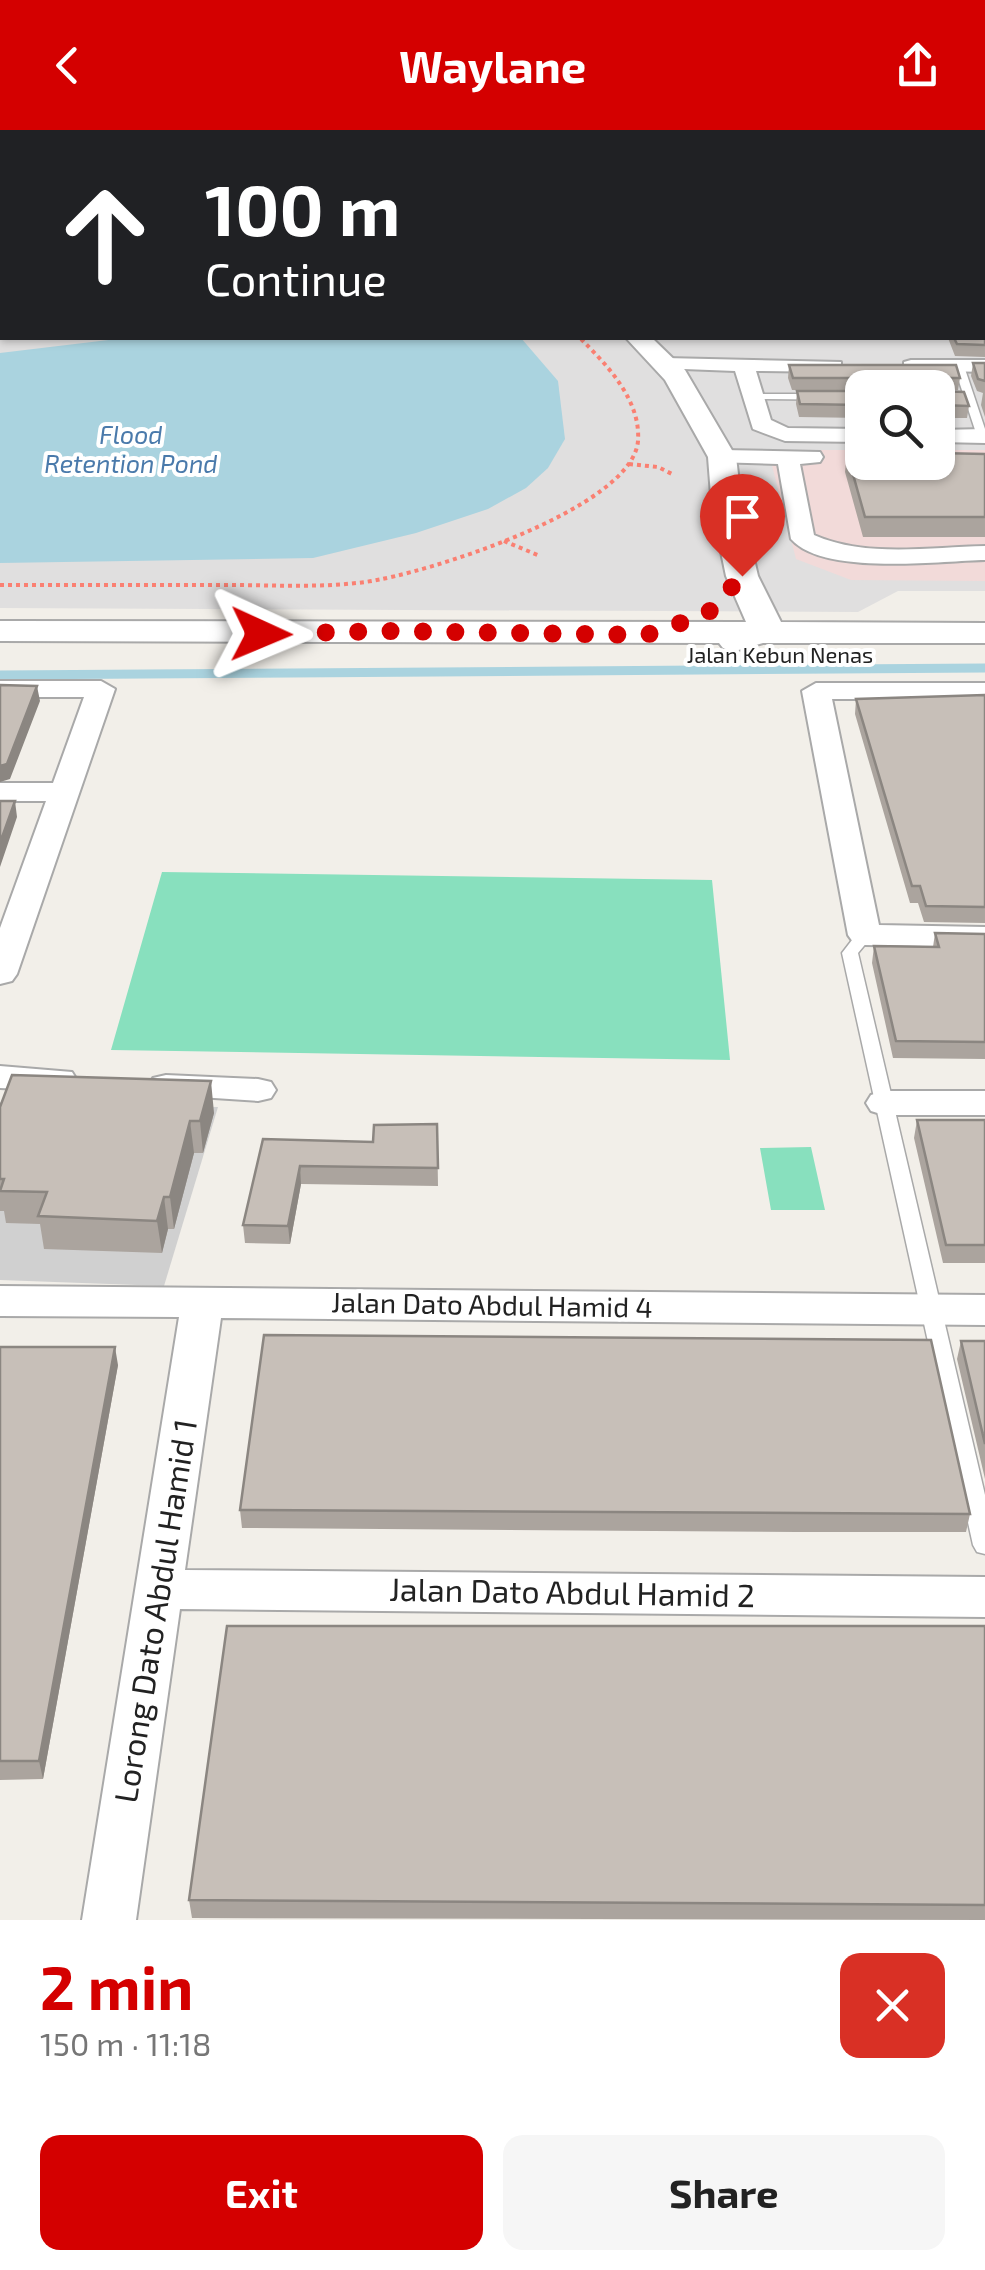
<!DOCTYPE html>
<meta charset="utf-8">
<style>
body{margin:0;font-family:"Exo 2",sans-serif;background:#f6f6f6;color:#222;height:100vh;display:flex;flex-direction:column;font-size:38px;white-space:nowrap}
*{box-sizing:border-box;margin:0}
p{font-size:32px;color:#767676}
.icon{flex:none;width:55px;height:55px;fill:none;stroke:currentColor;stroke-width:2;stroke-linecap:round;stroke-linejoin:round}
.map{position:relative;height:1790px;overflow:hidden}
.sheet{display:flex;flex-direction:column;background:#fff;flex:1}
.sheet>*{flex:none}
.top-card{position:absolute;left:0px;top:0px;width:985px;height:210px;box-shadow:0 2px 8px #0004;background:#202124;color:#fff;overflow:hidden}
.tools{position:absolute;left:845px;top:240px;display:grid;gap:20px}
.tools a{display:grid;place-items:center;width:110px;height:110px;border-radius:20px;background:#fff;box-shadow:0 2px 8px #0004;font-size:50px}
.pin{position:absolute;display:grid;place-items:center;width:85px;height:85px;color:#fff;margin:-102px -42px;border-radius:50% 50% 50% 0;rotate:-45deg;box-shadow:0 0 10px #0007}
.pin .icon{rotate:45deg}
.me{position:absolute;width:110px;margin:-55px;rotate:91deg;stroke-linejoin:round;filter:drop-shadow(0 0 8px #0008)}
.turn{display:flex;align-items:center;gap:35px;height:210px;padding:0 40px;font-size:45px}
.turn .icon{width:130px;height:130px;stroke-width:2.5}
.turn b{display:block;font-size:70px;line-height:85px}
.round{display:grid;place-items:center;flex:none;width:105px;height:105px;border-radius:20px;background:#f6f6f6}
.overview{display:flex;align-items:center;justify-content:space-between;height:170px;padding:0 40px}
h1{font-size:60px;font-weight:700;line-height:75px;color:#d40000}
.cta{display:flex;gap:20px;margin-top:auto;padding:20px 40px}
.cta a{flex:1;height:115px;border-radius:20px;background:#d40000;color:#fff;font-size:40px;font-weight:700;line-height:115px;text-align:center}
.cta a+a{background:#f6f6f6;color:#222}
header{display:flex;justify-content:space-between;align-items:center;height:130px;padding:0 40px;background:#d40000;color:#fff;font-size:45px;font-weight:700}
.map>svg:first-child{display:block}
</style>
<header><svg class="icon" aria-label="back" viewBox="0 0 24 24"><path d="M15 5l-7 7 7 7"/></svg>Waylane<svg class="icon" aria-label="share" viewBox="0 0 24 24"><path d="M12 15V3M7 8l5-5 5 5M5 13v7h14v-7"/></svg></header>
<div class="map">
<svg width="985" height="1790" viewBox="0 0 985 1790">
<rect width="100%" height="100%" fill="#f2efe9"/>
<path fill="#e0dfdf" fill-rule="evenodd" d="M0 0H985V461H898L858 482 0 478ZM2 2H982V208H2ZM862 258H938V332H862Z"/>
<path fill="#f2dad9" d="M768 320H862V332H938V320H985V451L851 450 796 429Z"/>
<path fill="#d0d0d0" d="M0 972 218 977 164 1156 0 1150Z"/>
<path fill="#88e0be" d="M162 742 712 750 730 930 111 920Z
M811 1017 825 1080H771L760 1018Z"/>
<path fill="#aad3df" d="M125 208H521L558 251 565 309 548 338 526 358 488 379 416 403 313 428 0 433V223Z"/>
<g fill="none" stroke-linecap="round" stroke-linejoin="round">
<path stroke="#aad3df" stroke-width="9" d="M0 545 985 538"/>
<defs>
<path id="service" d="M91 0H99L101 2H93Z
M689 0H697L698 1 691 2Z
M959 233 964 236 985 299V309L977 306 954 236Z
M752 264H862V270L748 269V265Z
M865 800 873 805 858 823 985 1365V1424L977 1422 973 1415 842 823 859 801Z"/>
<path id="minor" d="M322 0H357L358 1 321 2Z
M418 0H436L438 2H420Z
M982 139H985V149H982Z
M0 173H2V185H0Z
M665 228 841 232V240L834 242 756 241 771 290 788 298 862 299V312L785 311 753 299 735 241 658 238 655 234Z
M911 230H985V242L904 240V232Z
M985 299V313L938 312V300Z
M722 320 820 322 823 327 820 332 800 334 814 405C866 428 930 417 985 416V430C939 431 823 446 791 409L778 334 714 332 711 327Z
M0 551H101L115 559 17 844 12 851 0 854V798L46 671H0V653H53L84 567H0Z
M816 553H985V569H832L879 795 985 797V817L865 815 853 812 848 805 802 561Z
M0 936 72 942 77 950 72 958 59 961 0 958Z
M166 945 258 949 271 952 276 960 271 968 258 971 153 964 148 956 153 948Z
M884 961H985V985H884L871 981 866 973 871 965Z
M0 1156 985 1165V1195L221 1188 185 1440 985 1447V1487L180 1479 136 1790H82L179 1187 0 1186Z"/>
<path id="tertiary" d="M362 0H384L386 2H364Z
M626 208H652L685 240 736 327 742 378 758 446 781 492 985 493V513H763L735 521 723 518 719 513 0 511V491L746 492 726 446 712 378 708 327 665 250Z"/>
</defs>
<use href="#service" stroke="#a9a9a9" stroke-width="3"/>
<use href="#minor" stroke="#a9a9a9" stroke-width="4"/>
<use href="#tertiary" stroke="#a9a9a9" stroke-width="4"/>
<path stroke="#fa8072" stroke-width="2.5" stroke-dasharray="2.5 2.5" stroke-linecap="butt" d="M736 0 741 2"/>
<path stroke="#fa8072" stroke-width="4" stroke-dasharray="4 4" stroke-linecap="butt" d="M629 334 658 337 674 345
M504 411 540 426
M0 455C76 455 152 455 228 455 274 455 320 458 365 452 425 444 632 379 638 311 641 270 607 235 580 208"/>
<use href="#service" fill="#fff" fill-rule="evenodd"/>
<use href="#minor" fill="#fff" fill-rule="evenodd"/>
<use href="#tertiary" fill="#fff" fill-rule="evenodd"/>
</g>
<path fill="#aba49e" d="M459 0H688L693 2H462Z
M797 0H985V33L982 34V2H802Z
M985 39V81H982V49Z
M2 73V118L0 119V84Z
M982 182H985V227L955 226 948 208H982Z
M973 233H985V287L981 275 983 263 977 261 971 246Z
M789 235 960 248 958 260H939L969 276 967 288H938V258H862V288L799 287 796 274 797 261H862L792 260 788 248Z
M847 323 985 324V407H863L845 342Z
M985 565V793L924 792 918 773H910L855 584 856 569Z
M935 803 985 804V929L893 928 872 833 874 816 933 817Z
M0 977 214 983 203 1023H194L174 1099H168L162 1123 44 1119 40 1094 6 1093 4 1081H0Z
M917 990H985V1133H943L914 1008Z
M437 994 438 1056 301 1054 290 1114 245 1113 243 1095 263 1009 373 1012Z
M961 1211H985V1349L957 1229Z
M0 1217 118 1235 43 1649 0 1650Z
M240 1380 970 1384 966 1402H797L242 1398Z
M985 1496V1790L192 1788 189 1770Z"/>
<path fill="#8b8681" d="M553 0H569V2H526Z
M37 556 40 571 10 649 0 652V636Z
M15 671 17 687 0 737V713Z
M211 951 214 983 203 1023 200 991Z
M190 991 194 1023 174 1099 170 1067Z
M300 1036 301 1054 290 1114 288 1096Z
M164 1067 168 1099 162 1123 157 1091Z
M115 1217 118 1235 43 1649 39 1631Z"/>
<path fill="#c7bfb8" stroke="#8b8681" stroke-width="2.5" d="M102 0H333L336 2H105Z
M472 0H553L526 2H476Z
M572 0H688L693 2H576Z
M816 0H985V24H982V2H821Z
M982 58H985V71H982Z
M982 86H985V98H982Z
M2 91V107H0V92Z
M982 193H985V215L957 214 954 208H982Z
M973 233H985V251L978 249Z
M789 235H956L960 248H940L936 258H867L863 248H793Z
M938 259 940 261 964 262 969 276 938 275Z
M797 261H862V275L800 274Z
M847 323H862V332H938V323L985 324V387H865Z
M0 555 37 556 7 634 0 636Z
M985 565V777L926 776 920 756H912L856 569Z
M0 671H15L0 713Z
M935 803 985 804V912L896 911 874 816 939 817Z
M12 945 211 951 200 991H190L170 1067H164L157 1091 38 1086 47 1062 0 1061 4 1049H0V977Z
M917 990H985V1115H946Z
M437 994 438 1038 300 1036 288 1096 243 1095 263 1009 373 1012 374 995Z
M264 1205 931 1210 970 1384 240 1380Z
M961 1211H985V1314Z
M0 1217H115L39 1631H0Z
M227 1496H985V1775L189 1770Z"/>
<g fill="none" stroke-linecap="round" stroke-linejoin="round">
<path stroke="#d40000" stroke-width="18" stroke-dasharray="0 32.4" d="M261 504 384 501 646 505 707 484 742 446"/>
</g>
<g text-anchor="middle" stroke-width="8" stroke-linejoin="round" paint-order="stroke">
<g font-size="22" fill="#222" stroke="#fff">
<text x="780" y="533">Jalan Kebun Nenas</text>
</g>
<g font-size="25" font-style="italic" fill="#4a7aab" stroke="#fff">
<text x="131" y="314">Flood<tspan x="131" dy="29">Retention Pond</tspan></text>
</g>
<g font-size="28" fill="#222" stroke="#fff">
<text transform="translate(492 1175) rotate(1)" y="10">Jalan Dato Abdul Hamid 4</text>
</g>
<g font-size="32" fill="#222" stroke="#fff">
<text transform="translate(572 1463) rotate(1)" y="11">Jalan Dato Abdul Hamid 2</text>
<text transform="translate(156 1481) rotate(-81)" y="11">Lorong Dato Abdul Hamid 1</text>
</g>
</g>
</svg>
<div class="tools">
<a><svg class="icon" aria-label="search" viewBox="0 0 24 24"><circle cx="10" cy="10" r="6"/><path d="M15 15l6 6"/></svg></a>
</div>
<div class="pin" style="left:742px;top:446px;background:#d93025"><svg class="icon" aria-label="arrive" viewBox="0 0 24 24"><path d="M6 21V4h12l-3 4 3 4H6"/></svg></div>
<svg class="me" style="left:261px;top:504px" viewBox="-20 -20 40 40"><path d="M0-17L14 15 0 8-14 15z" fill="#d40000" stroke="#fff" stroke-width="4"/></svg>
<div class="top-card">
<div class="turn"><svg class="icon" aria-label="ahead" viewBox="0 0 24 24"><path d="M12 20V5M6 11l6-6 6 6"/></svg><div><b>100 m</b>Continue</div></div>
</div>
</div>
<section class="sheet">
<div class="overview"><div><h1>2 min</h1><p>150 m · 11:18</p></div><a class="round" style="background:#d93025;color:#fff"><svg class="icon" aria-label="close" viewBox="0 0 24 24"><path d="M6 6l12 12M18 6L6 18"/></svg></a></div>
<div class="cta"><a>Exit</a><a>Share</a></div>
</section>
